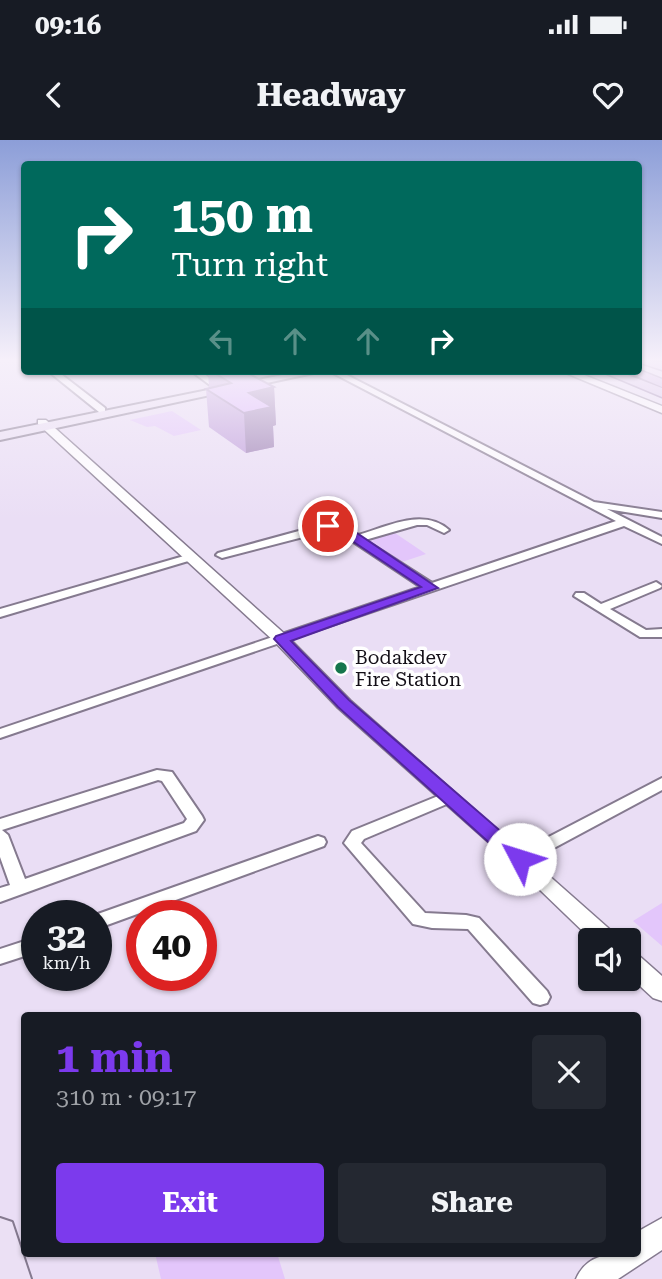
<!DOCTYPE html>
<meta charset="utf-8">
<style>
body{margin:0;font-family:"Roboto Serif",serif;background:#242831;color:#f1f3f6;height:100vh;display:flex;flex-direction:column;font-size:26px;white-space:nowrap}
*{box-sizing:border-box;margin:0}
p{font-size:23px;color:#9ea1a6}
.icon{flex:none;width:38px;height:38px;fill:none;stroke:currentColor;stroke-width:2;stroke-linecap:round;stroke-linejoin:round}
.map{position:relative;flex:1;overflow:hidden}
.panel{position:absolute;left:21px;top:872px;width:620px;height:245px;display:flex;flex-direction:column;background:#171b24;border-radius:7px;box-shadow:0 2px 5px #0004}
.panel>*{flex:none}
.top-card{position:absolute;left:21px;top:21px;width:621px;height:214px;border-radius:7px;box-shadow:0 2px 5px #0004;background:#00695c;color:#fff;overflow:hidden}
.buttons{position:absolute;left:578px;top:788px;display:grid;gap:14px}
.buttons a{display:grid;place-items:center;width:63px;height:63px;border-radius:7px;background:#171b24;box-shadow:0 2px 5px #0004;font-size:35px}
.speed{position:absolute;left:21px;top:760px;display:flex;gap:14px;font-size:35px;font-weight:700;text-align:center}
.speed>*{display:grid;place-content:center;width:91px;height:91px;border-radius:50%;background:#171b24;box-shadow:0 2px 5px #0004;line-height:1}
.speed small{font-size:18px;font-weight:400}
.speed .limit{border:10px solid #d22;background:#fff;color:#111}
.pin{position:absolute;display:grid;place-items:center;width:60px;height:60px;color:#fff;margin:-30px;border:4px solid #fff;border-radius:50%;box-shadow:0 2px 7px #0007}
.me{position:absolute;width:77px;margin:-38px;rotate:310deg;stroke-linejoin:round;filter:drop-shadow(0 0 5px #0008)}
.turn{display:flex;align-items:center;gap:24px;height:147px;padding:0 35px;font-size:32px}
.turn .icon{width:91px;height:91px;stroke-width:2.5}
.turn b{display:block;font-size:49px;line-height:60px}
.lanes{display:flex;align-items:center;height:66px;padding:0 35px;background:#0003;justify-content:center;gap:35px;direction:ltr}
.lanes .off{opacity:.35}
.round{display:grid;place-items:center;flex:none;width:74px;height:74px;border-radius:7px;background:#242831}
.head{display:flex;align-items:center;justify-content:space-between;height:119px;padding:0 35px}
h1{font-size:42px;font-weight:700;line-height:52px;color:#7c3aed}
.primary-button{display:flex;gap:14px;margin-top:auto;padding:14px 35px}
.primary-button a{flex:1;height:80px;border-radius:7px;background:#7c3aed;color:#fff;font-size:28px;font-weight:700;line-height:80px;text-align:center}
.primary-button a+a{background:#242831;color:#f1f3f6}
.status{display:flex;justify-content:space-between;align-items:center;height:49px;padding:0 35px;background:#171b24;direction:ltr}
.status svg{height:19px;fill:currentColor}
header{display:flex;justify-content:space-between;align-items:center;height:91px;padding:0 35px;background:#171b24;font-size:32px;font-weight:700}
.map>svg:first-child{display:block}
</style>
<div class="status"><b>09:16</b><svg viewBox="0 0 49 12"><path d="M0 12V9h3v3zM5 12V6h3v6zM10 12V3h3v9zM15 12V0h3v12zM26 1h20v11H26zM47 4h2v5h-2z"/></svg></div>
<header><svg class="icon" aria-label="back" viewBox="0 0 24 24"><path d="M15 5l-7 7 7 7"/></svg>Headway<svg class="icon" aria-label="heart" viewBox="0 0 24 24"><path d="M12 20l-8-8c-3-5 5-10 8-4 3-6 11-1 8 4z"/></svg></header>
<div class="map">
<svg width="662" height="1139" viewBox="0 0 662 1139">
<rect width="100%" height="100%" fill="#eadef5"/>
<path fill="#e3c6fb" d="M172 271 201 290 174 296 155 286 147 287 130 280Z
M395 393 426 414 399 423 369 400Z
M662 763V806L633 781Z
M155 1113H277L285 1139H161Z"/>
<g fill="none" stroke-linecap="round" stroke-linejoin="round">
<defs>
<path id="minor" d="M48 231H57L105 268V272H99Z
M191 231H200L221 246 214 248Z
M329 231H339L594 362 662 372V378L607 369 662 397V404L624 386 0 598V589L421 447 334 389 222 418 216 415 218 413 328 383 340 384 358 395C387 387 423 367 449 390L444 393 427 385H417L365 400 432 443 616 381Z
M191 414 195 415V419L0 477V469Z
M656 442 662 446 660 448 610 469 646 490 662 489V497H640L574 456 576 453H584L601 464Z
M157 630 172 632 202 676 204 680 196 691 0 762V748L10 745 0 717V679ZM158 640 162 641 187 679 184 683 25 739 8 695 2 690Z
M662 638V650L526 723 520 725 514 723 512 719 514 715Z
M448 652 454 653 456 657 454 661 364 699 361 703 425 773 466 775 479 778 547 851 550 857 547 863 540 865 533 863 468 789 432 788 413 784 344 703 352 691Z
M318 696 324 698 326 702 324 706 96 789 95 775Z
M37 797V812L0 824V809Z"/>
<path id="tertiary" d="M561 231H574L662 266V273Z
M38 280H46L287 496 350 560 615 794 618 800H592L513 724 338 568 275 502 38 284Z
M628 811 636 813 662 836V861L653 858 628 835Z
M662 1078V1110L618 1139H576C587 1113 612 1113 637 1113V1092Z"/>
<path id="secondary" d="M302 231H323L0 300V292Z
M0 1078 12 1082 31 1139H0Z"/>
<path id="primary" d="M639 220 662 222V230L641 223Z
M600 231H617L662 248V257Z"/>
<path id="trunk" d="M639 230 662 239V247L625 231Z"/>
</defs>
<use href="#minor" stroke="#857a8f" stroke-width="4"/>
<use href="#tertiary" stroke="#857a8f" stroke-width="3"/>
<use href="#secondary" stroke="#857a8f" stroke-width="4"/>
<use href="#primary" stroke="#826797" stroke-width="3"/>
<use href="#trunk" stroke="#826797" stroke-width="3"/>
<use href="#minor" fill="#fff" fill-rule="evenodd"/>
<use href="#tertiary" fill="#fff" fill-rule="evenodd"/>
<use href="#secondary" fill="#ebe0f4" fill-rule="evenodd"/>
<use href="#primary" fill="#d7c0ea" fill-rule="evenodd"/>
<use href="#trunk" fill="#caabe3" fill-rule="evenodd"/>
</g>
<path fill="#be9cda" d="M208 231H244L274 247 276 285 273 286 274 307 246 313 209 287 206 249 209 248Z"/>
<path fill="#9b7fb2" d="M274 247 276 285 273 286 274 307 246 313 244 273 249 253Z"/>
<path fill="#ddb5fe" stroke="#9b7fb2" stroke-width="2" d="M211 231H244L274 247 249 253 272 267 244 273 206 249 231 243Z"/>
<linearGradient id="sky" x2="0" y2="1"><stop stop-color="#8c9ed8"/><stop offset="0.58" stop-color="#f6f0fa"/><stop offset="1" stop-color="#f6f0fa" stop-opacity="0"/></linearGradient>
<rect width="662" height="379" fill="url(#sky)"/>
<path fill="#7c3aed" stroke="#51269a" stroke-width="2" d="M328 382 345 385 438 448 291 501 349 560 527 714 530 719 527 724H513L338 567 274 499 276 496 421 447 337 391 324 388 322 386Z"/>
<circle fill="#15754c" stroke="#fff" stroke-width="2.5" cx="341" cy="528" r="7"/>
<g text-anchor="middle" stroke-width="7" stroke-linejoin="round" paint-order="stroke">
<g font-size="19" fill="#130f17" stroke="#fff" text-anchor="start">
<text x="355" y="524">Bodakdev<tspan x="355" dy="22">Fire Station</tspan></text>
</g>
</g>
</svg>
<div class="buttons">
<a><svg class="icon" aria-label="sound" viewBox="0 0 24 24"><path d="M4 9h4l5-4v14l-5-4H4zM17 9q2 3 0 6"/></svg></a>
</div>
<div class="speed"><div>32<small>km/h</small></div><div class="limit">40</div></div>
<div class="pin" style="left:328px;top:386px;background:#d93025"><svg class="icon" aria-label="arrive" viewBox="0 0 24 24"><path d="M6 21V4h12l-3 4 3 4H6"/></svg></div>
<svg class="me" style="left:520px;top:719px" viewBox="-20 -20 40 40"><circle r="19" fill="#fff"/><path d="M0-13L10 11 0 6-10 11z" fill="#7c3aed"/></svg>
<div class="top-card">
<div class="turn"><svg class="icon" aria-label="right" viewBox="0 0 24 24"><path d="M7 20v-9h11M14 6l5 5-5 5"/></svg><div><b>150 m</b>Turn right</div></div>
<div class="lanes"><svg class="icon off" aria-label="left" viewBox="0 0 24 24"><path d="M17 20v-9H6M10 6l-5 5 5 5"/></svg><svg class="icon off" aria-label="ahead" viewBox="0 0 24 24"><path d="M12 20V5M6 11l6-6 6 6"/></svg><svg class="icon off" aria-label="ahead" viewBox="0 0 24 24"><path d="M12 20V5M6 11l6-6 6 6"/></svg><svg class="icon" aria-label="right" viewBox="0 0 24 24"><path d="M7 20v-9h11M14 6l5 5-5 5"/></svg></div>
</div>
<section class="panel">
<div class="head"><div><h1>1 min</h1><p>310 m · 09:17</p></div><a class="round"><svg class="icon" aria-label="close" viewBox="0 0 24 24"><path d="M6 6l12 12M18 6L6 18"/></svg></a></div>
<div class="primary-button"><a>Exit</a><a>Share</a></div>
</section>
</div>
